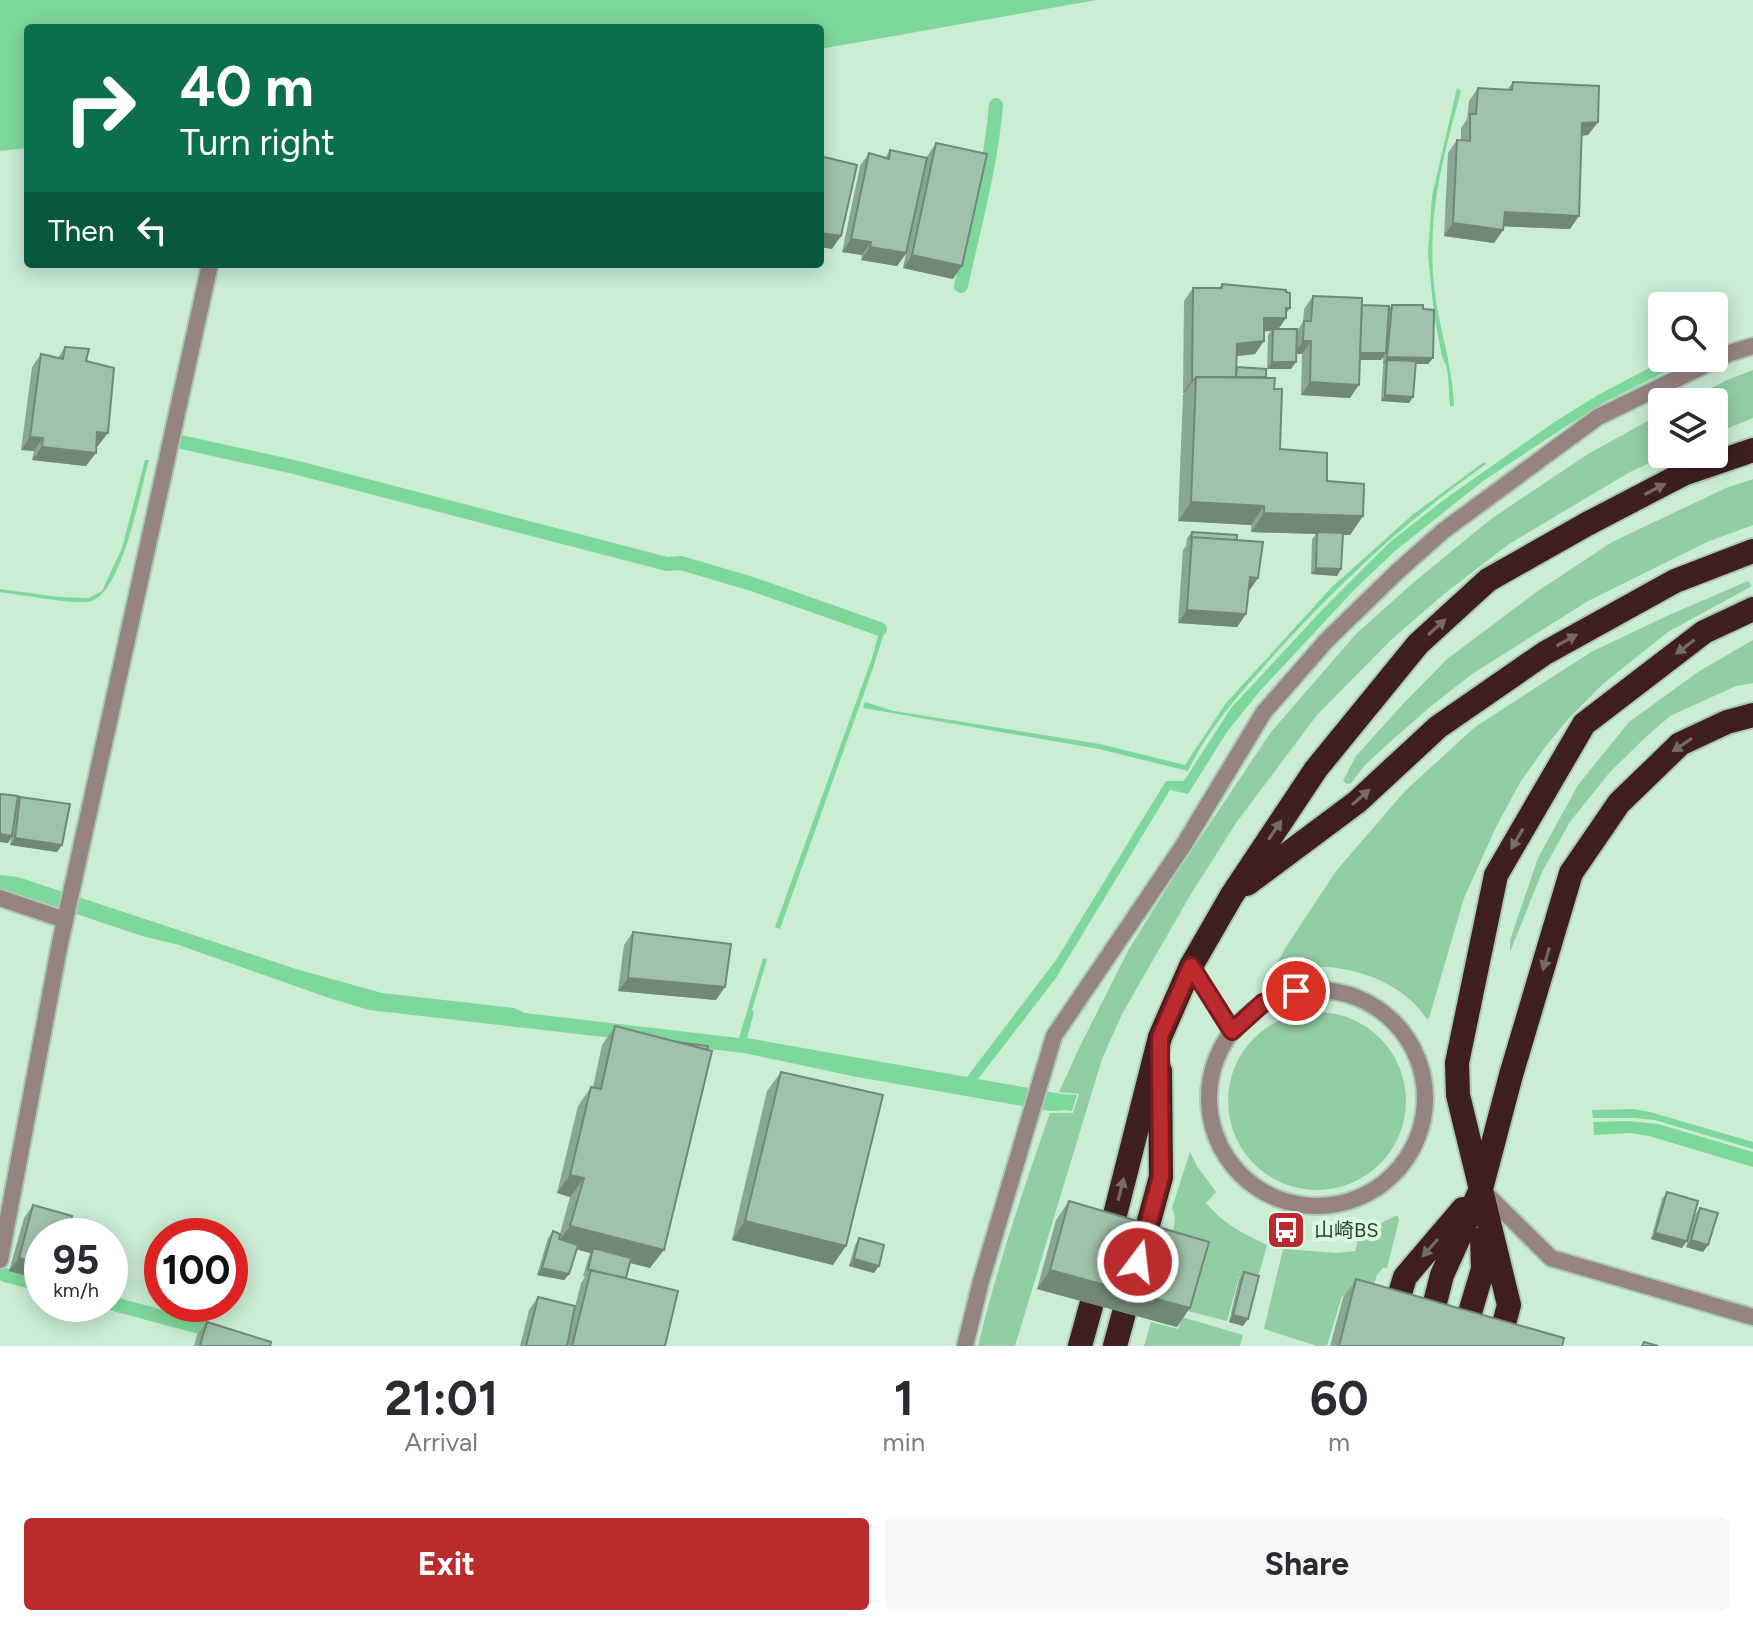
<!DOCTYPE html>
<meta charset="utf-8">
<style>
body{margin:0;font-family:Figtree,"Noto Sans JP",sans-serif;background:#f7f7f7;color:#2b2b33;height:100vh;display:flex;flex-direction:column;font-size:30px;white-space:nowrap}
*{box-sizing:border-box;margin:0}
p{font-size:26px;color:#7c7c81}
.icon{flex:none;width:44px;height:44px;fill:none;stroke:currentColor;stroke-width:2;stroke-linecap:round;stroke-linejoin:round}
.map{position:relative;height:1346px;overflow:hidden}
.side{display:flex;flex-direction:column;background:#fff;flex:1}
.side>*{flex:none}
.banner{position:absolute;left:24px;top:24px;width:800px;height:244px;border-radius:8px;box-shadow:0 4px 20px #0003;background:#0b6e4f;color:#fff;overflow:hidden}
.buttons{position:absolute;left:1648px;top:292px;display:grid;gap:16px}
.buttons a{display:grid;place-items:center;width:80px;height:80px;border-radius:8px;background:#fff;box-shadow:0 4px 20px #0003;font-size:40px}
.speed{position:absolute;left:24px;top:1218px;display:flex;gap:16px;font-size:40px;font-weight:700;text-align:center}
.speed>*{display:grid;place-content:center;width:104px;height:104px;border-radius:50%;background:#fff;box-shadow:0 4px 20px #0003;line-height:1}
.speed small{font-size:20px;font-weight:400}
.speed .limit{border:12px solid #d22;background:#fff;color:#111}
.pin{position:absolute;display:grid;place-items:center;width:68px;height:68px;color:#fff;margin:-34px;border:4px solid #fff;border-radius:50%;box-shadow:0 2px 8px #0007}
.me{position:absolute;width:88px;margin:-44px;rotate:15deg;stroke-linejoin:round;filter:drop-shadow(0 0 6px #0008)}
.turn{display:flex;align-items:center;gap:28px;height:168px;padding:0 24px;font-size:36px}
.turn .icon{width:104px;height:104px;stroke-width:2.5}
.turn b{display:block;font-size:56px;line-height:68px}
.then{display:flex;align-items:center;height:76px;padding:0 24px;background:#0003;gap:16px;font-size:30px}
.eta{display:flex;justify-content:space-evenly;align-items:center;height:136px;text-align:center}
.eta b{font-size:48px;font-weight:700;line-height:56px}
.action{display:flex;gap:16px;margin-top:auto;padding:16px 24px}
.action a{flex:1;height:92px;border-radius:8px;background:#bb2b2e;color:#fff;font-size:32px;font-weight:700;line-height:92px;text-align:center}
.action a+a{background:#f7f7f7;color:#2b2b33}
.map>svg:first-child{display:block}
</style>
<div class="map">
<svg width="1753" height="1346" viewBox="0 0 1753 1346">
<rect width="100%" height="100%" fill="#cbedd4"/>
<path fill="#92cea3" d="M1753 370V418L1714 434V402H1684L1727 380Z
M1662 413V454H1669L1630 472 1509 544 1444 594 1391 640 1317 715 1236 823 1191 894 1122 1014 1102 1059 1015 1346H978C997 1267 1023 1190 1050 1113H1073L1079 1094 1059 1092 1080 1046 1129 949 1170 883 1271 732 1356 634 1414 582 1491 519 1588 454Z
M1753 479V525L1707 542 1588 601 1472 674 1430 707 1390 742 1365 765 1351 783 1347 784 1343 781 1356 756 1403 704 1447 659 1535 593 1612 542 1726 488Z
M1748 581 1752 586 1668 632 1604 683 1569 718 1546 746 1521 781 1496 827 1464 898 1429 1018 1427 1019C1395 972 1331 960 1278 969L1275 967 1286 947 1336 871 1405 791 1475 727 1591 652 1669 615Z
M1753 640V683L1736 686 1670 716 1647 736 1610 772 1570 822 1542 872 1510 952V940L1538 858 1578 785 1629 722 1698 672Z
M1228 1101a89 89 0 1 1 178 0a89 89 0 1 1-178 0Z
M1190 1152 1197 1166 1216 1192 1206 1203C1222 1223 1244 1234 1267 1245L1257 1281 1239 1277 1227 1321 1184 1310C1180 1293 1169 1261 1170 1246 1172 1232 1178 1220 1172 1208Z
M1395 1216H1398L1399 1220 1387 1268H1383L1377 1275 1368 1303 1342 1296 1327 1346H1317L1264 1329 1283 1249 1338 1253 1355 1251 1361 1230 1378 1225Z
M1182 1317 1243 1335 1240 1346H1144L1151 1322 1178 1329Z"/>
<path fill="#7ed89b" d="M0 0H1097L820 49V28H28V148L0 151Z
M1457 88 1461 91C1443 158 1427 214 1434 285 1438 326 1453 365 1454 406H1450L1448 376 1446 365 1442 357 1434 315 1428 254 1432 196Z
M1668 358H1693L1607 401 1565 427 1483 481 1395 551 1355 589 1259 692 1227 732 1188 794 1170 790 1056 978 978 1079 1061 1094 1077 1095 1072 1111 1065 1110 1051 1111 852 1076 744 1053 369 1010 329 998 179 945 142 936 11 892 0 891V875L18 877 296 969 382 993 514 1008 525 1013 739 1038 763 958 767 959 752 1010 754 1012 747 1038 967 1077 1056 960 1166 781H1184L1231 708 1323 609 1390 542 1445 499 1556 421 1598 395Z
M145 460H149C140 492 123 589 92 601 80 606 17 594 0 592V589L59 597 88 598 102 591 122 548Z
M1484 462 1486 464C1405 521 1334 588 1268 662 1238 696 1207 730 1188 771L1099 749 863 708 865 702 894 711 1100 744 1185 765 1226 703 1332 587 1411 516Z
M879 633H884L873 668 780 929 775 927 872 658Z
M1634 1109 1650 1112 1753 1142V1149L1655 1120 1635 1118H1593L1592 1110Z
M1628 1121 1658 1124 1753 1152V1167L1649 1136 1630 1133 1594 1135 1593 1122Z"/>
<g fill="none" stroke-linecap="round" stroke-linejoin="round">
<path stroke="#7ed89b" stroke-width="14" d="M961 286C974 226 991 166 996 105
M181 442 294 467 667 564 681 563 752 584 880 629
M5 1275 42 1285
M110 1303 222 1333"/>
<defs>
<path id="service" d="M0 898 65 920
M1191 966 1232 1031 1233 1029
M1209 1098a108 108 0 1 1 216 0a108 108 0 1 1-216 0Z
M1482 1190 1551 1258 1753 1317"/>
<path id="minor" d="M0 1260 60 943 210 264
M965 1346 981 1281 1054 1036 1183 846 1264 712 1327 640 1398 571 1443 531 1598 417 1730 353 1753 346"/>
<path id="motorway" d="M1247 884 1357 802 1438 727 1545 653 1675 581 1753 551
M1080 1346 1102 1266 1160 1037 1191 966 1232 895 1316 769 1418 644 1488 580 1587 524 1683 474 1753 450
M1115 1346 1161 1177 1160 1071
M1384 1346 1405 1277 1463 1209
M1424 1346 1442 1275 1481 1189 1511 1075 1571 873 1619 803 1680 744 1727 722 1753 715
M1460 1346 1483 1269 1482 1239
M1498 1346 1509 1305 1458 1095 1457 1063 1496 875 1584 724 1704 632 1753 609"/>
</defs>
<use href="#service" stroke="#accab4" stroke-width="20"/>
<use href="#minor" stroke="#accab4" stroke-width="20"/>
<use href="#motorway" stroke="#accab4" stroke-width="28"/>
<use href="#service" stroke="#968482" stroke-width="16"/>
<use href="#minor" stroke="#968482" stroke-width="16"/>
<use href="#motorway" stroke="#3e1f1d" stroke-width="24"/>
</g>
<path fill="#8aa792" d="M1513 82 1598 122 1588 135 1582 136 1570 229 1503 226V230L1494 243 1444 236 1448 153 1457 140H1461V128L1467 119 1469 101 1478 88 1507 90Z
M936 143 953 279 903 268 906 254 897 266 861 260 862 255 842 252 860 166 869 153 885 158 890 150 926 158Z
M1222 284 1290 308 1286 313V318L1278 329 1297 331 1303 322 1304 309 1313 296 1388 310 1392 305 1423 309 1433 358 1428 364H1416L1413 397 1409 403 1381 401 1383 366 1384 364H1383V357L1381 360H1360L1350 398 1301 395 1302 354H1296V362L1291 369H1267L1268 335 1271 331H1264V341L1255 354 1237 356V367L1266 377 1274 389 1280 449 1327 481 1363 516 1350 535H1343L1341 569 1337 576 1311 574 1312 539 1316 534 1251 532V525L1178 521 1183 395 1184 393H1183L1184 301 1193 288H1219Z
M65 347 86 361 98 446H96L86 466 32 460 34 451 21 450 32 367 41 354 58 358Z
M1192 532 1237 540 1258 578 1249 591 1246 614 1237 627 1178 623 1183 550 1186 546 1187 538Z
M0 794 17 801 20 797 57 852 10 845 11 838 8 843 0 842Z
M633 932 716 1000 618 991 624 945Z
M615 1026 650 1268 630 1263 626 1278 665 1346H520L529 1310 538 1297 574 1311 581 1283 585 1277 583 1276 590 1253 576 1249 569 1274 564 1280 537 1275 548 1238 553 1231 560 1234 570 1197 557 1193 578 1106 591 1087H593L602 1045Z
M781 1072 833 1265 732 1240 767 1091Z
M1667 1192 1687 1241 1682 1248 1651 1239 1662 1199Z
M1069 1201 1177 1327 1037 1289 1056 1220Z
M33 1205 70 1225 42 1236V1280L9 1271 24 1218Z
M1700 1208 1708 1245 1703 1252 1686 1247 1695 1215Z
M859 1238 874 1273 849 1266 855 1245Z
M1244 1272 1243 1326 1229 1322 1239 1279Z
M1356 1279 1562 1346H1330L1343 1298Z
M207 1322 270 1346H194L197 1335Z"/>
<path fill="#718877" d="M1598 122 1588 135 1573 136 1582 123Z
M1505 212 1579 216 1570 229 1495 226Z
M1453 223 1503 230 1494 243 1444 236Z
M820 233 841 236 832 249 820 247Z
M851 239 871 242 862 255 842 252Z
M870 247 906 253 897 266 861 260Z
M912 255 962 266 953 279 903 268Z
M1286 308H1290L1282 318H1286L1277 331 1273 329 1271 331 1255 332 1264 318Z
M1264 341 1255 354 1228 357 1237 344Z
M1303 341H1311L1302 354H1293Z
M1358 353H1386L1381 360H1354Z
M1387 357 1433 358 1428 364H1387V360L1384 364H1383Z
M1272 362H1296L1291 369H1267Z
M1192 380H1194L1184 393H1183Z
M1310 382 1359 385 1350 398 1301 395Z
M1385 395 1413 397 1409 403 1381 401Z
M97 432 108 433 98 446 88 445Z
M30 437 43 438 34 451 21 450Z
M42 447 96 453 86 466 32 460Z
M1191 502 1264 506 1251 525 1178 521Z
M1264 513 1363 516 1350 535 1251 532Z
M1316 568 1341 569 1337 576 1311 574Z
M1250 577 1258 578 1249 591 1241 590Z
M1187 610 1246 614 1237 627 1178 623Z
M0 834 12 836 8 843 0 842Z
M15 838 62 845 57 852 10 845Z
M628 978 725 987 716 1000 618 991Z
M570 1175 584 1178 570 1197 557 1193Z
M745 1221 846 1246 833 1265 732 1240Z
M570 1226 664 1250 650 1268 592 1253 593 1248 590 1253 557 1244Z
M1655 1233 1687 1241 1682 1248 1651 1239Z
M1691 1240 1708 1245 1703 1252 1686 1247Z
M19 1258 42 1265V1280L9 1271Z
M854 1259 879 1266 874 1273 849 1266Z
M542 1268 569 1274 564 1280 537 1275Z
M1050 1270 1190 1308 1177 1327 1037 1289Z
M1233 1315 1248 1319 1243 1326 1229 1322Z"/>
<path fill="#a1c2aa" stroke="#718877" stroke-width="2" d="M1513 82 1599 86 1598 122 1582 123 1579 216 1505 212 1503 230 1453 223 1457 140 1470 141V114H1476L1478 88 1512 90Z
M936 143 987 154 962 266 912 255Z
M890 150 927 158 906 253 870 247 871 242 851 239 869 153 889 159Z
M820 156 857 165 841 236 820 233Z
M1222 284 1286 290V292L1290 293V308H1286V318H1264V341L1237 344 1236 377H1196L1194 380H1192L1193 288H1222Z
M1313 296 1362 298 1359 385 1310 382 1311 341H1303L1304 321H1311Z
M1362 305 1389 306 1386 353H1360Z
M1392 305H1423V309L1434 310 1433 358 1387 357Z
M1273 329H1297L1296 362H1272Z
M65 347 89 349 86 361 114 368 108 433 97 432 96 453 42 447 43 438 30 437 41 354 63 359Z
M1387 360 1416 361 1413 397 1385 395Z
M1237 367 1266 369V377H1236Z
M1196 377 1275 378 1274 389H1282L1280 449 1327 453V481L1364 484 1363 516 1264 513V506L1191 502Z
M1192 532 1237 535V540L1192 537 1191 539Z
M1317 532 1343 533 1341 569 1316 568Z
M1192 537 1263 542 1258 578 1250 577 1246 614 1187 610Z
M0 794 18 796 12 836 0 834Z
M20 797 70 804 62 845 15 838Z
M633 932 731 944 725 987 628 978Z
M615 1026 712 1051 664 1250 570 1226 584 1178 570 1175 591 1087 601 1089Z
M677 1042 708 1046 707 1050Z
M781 1072 883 1095 846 1246 745 1221Z
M1667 1192 1698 1201 1687 1241 1655 1233Z
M1069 1201 1209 1242 1190 1308 1050 1270Z
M33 1205 72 1216 70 1225 74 1227 73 1236H42V1265L19 1258Z
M1700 1208 1718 1213 1708 1245 1691 1240Z
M553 1231 560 1234 559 1239 578 1245 569 1274 542 1268Z
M859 1238 884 1245 879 1266 854 1259Z
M593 1248 631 1258 626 1278 588 1270Z
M591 1270 678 1291 665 1346H572Z
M1244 1272 1259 1276 1248 1319 1233 1315Z
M1356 1279 1564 1338 1562 1346H1339Z
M538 1297 575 1306 567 1346H526Z
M207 1322 271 1342 270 1346H200Z
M1644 1342 1658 1346H1642Z"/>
<defs><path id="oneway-solid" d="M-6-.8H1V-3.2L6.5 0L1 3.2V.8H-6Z" transform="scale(2)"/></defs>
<g fill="#746c62">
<use href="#oneway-solid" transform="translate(1655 489) rotate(-28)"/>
<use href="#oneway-solid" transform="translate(1437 627) rotate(-42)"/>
<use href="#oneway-solid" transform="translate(1567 640) rotate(-29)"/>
<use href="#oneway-solid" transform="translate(1685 647) rotate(143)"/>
<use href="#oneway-solid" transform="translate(1682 745) rotate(146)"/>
<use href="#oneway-solid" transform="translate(1361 797) rotate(-41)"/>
<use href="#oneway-solid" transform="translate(1275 830) rotate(-56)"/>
<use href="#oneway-solid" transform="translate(1517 839) rotate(120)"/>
<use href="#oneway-solid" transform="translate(1546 959) rotate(106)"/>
<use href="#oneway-solid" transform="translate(1121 1189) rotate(-76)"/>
<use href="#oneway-solid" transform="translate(1430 1248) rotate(131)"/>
</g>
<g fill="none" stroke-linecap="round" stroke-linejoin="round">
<defs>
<path id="route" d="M1138 1262 1161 1177 1160 1037 1191 966 1232 1031 1263 1003 1296 991"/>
</defs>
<use href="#route" stroke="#7a1c1e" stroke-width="20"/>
<use href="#route" stroke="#bb2b2e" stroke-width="14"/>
</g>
<defs>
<symbol id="bus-square" viewBox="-11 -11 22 22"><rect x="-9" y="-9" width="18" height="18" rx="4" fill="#bb2b2e" stroke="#d8fae1"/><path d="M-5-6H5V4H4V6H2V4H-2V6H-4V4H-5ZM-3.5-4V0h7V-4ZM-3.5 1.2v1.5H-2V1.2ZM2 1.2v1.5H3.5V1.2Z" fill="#fff"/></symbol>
</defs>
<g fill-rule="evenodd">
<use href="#bus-square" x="1264" y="1208" width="44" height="44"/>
</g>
<g text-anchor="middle" stroke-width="8" stroke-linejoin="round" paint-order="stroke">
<g font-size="20" fill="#2f3d33" stroke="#d8fae1" text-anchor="start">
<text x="1314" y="1237">山崎BS</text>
</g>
</g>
</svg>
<div class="buttons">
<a><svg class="icon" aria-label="search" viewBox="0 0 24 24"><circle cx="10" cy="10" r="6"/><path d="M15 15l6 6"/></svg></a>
<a><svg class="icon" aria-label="layers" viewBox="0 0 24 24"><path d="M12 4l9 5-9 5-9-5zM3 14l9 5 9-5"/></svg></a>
</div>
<div class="speed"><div>95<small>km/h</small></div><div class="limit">100</div></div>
<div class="pin" style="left:1296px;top:991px;background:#d93025"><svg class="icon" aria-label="arrive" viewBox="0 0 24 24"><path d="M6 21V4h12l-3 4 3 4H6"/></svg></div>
<svg class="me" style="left:1138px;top:1262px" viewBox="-20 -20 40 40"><circle r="17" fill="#bb2b2e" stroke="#fff" stroke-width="3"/><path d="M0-11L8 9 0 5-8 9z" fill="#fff"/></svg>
<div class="banner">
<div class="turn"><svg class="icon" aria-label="right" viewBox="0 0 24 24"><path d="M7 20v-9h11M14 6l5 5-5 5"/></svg><div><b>40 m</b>Turn right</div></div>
<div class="then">Then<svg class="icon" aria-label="left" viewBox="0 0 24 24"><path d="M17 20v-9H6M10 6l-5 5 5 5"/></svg></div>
</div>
</div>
<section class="side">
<div class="eta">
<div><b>21:01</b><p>Arrival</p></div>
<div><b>1</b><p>min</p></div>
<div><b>60</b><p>m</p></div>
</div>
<div class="action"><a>Exit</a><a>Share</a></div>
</section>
